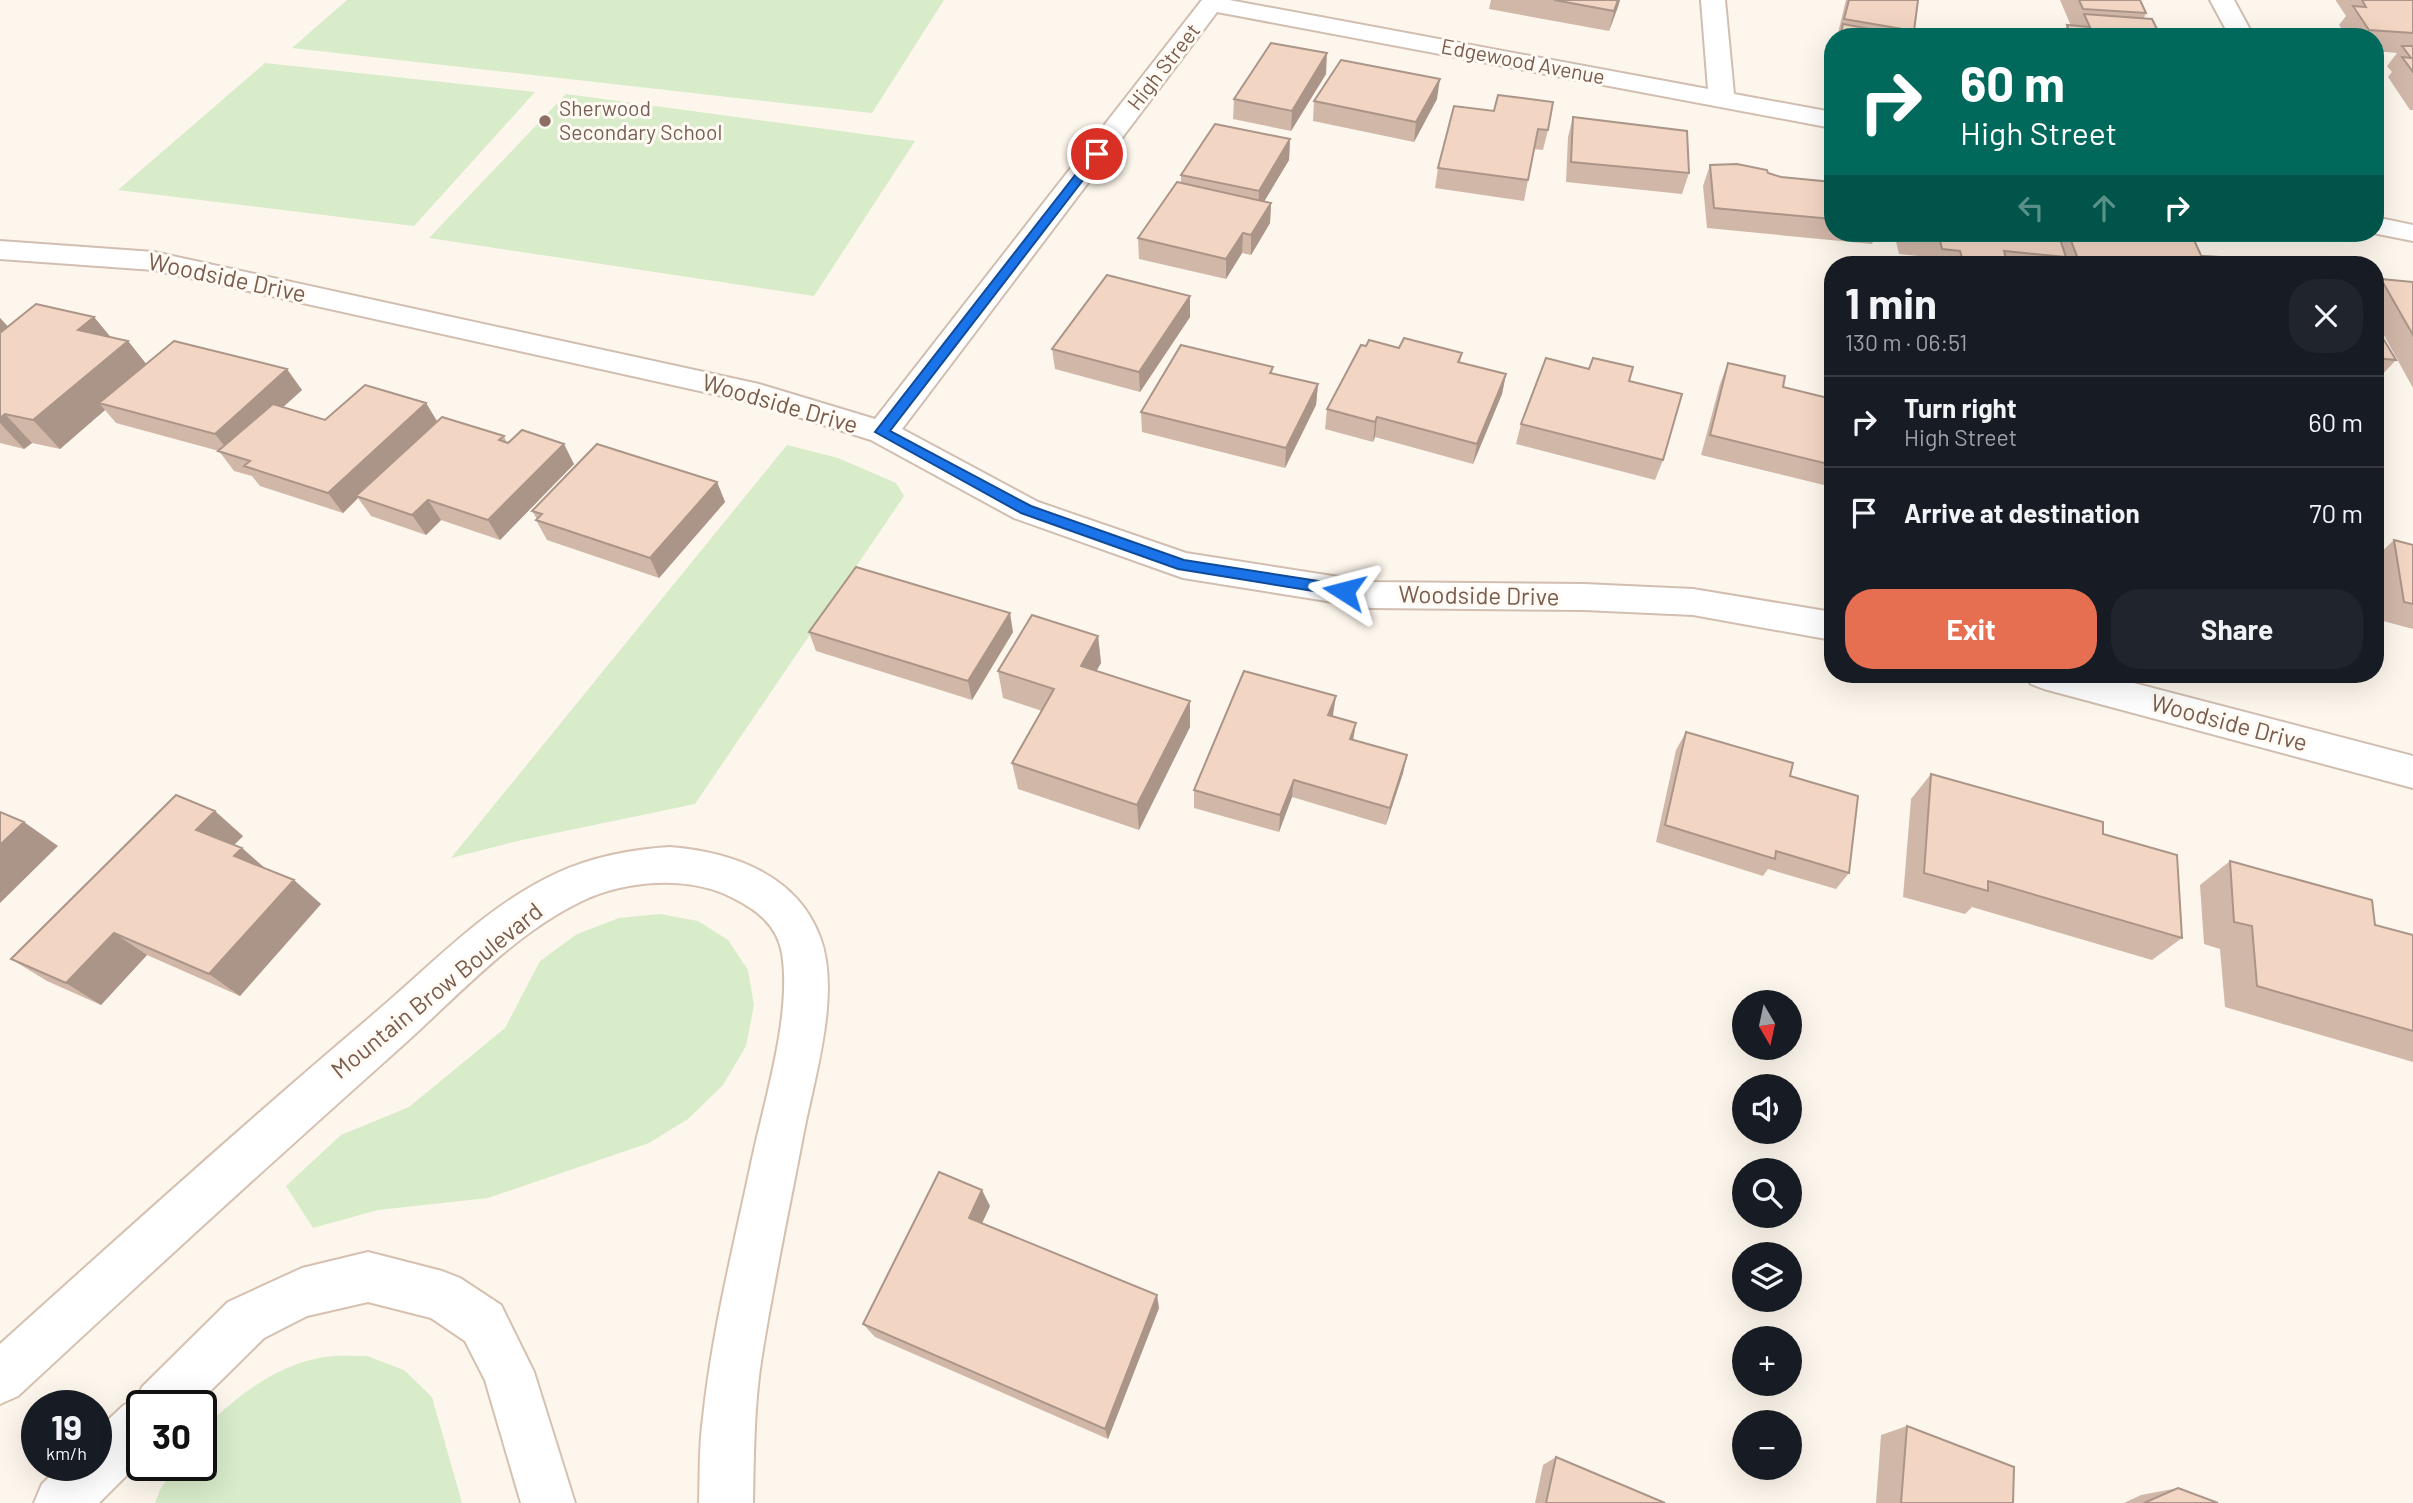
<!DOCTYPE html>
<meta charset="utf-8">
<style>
body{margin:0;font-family:Barlow,sans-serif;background:#20242c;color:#f1f3f6;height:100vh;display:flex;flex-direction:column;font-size:26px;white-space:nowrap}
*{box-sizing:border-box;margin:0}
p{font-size:23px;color:#9ea1a6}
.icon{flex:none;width:38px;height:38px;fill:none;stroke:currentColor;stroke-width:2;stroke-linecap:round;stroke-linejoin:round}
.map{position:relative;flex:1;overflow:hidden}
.panel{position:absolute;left:1824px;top:256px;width:560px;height:427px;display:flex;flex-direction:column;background:#171b24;border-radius:28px;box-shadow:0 7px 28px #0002}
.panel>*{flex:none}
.banner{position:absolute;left:1824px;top:28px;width:560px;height:214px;border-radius:28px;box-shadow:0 7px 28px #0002;background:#00695c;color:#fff;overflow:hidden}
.needle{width:46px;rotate:171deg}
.controls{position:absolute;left:1732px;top:990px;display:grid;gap:14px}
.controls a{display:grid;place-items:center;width:70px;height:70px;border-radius:50%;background:#171b24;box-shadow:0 7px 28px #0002;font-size:35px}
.speed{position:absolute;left:21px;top:1390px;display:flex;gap:14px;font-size:35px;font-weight:700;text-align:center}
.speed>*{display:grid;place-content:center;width:91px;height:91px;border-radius:50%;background:#171b24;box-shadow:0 7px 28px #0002;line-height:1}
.speed small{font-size:18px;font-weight:400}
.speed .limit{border:4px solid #111;border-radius:10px;background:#fff;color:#111}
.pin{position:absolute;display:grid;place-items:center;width:60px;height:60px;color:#fff;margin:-30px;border:4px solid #fff;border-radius:50%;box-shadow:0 2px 7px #0007}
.me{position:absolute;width:77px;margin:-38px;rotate:279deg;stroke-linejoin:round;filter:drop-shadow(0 0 5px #0008)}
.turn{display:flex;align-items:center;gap:24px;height:147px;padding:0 21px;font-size:32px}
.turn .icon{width:91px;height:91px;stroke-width:2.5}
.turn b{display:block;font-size:49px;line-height:60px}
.lanes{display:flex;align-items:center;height:66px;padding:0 21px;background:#0003;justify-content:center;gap:35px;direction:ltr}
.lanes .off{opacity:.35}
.round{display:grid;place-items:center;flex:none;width:74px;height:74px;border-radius:28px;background:#20242c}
.headline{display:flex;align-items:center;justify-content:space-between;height:119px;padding:0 21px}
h1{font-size:42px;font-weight:700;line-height:52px}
.cta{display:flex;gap:14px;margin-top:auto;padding:14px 21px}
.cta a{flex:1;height:80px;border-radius:28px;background:#e76f51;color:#fff;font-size:28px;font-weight:700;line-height:80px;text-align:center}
.cta a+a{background:#20242c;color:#f1f3f6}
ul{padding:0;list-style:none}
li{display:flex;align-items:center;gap:21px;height:91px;padding:0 21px;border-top:2px solid #363941}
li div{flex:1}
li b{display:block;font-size:26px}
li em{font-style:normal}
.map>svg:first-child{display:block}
</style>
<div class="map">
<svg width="2413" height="1503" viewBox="0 0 2413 1503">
<rect width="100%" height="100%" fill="#fdf6ec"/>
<path fill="#d8ecc9" d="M347 0H944L872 113 292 48Z
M265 63 535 92 414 226 118 190Z
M566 94 915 141 814 296 429 238Z
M787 445 838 458 896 483 904 496 695 804 522 840 451 858Z
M660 914 698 921 728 940 748 970 754 1005 746 1046 723 1085 688 1119 649 1143 488 1198 378 1210 313 1228 286 1186 341 1135 409 1107 505 1028 540 961 577 934 619 918Z
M367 1356 404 1370 432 1397 462 1503H155L160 1490 176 1465H201V1431C236 1397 275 1365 324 1357 338 1355 353 1356 367 1356Z"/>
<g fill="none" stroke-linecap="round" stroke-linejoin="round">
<defs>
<path id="street" d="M1202 0H1229L1708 89 1701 0H1725L1734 94 1832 112V128L1217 12 902 429 1038 502 1186 553 1371 582 1584 584 1693 589 1832 612V640L1693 615 1584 610 1371 608 1183 578 1014 518 871 440 754 403 154 270 0 259V241L154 252 759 384 875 419Z
M2210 0H2234L2254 37H2230Z
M2375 217 2413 225V241L2373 233H2375Z
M2026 674H2099L2413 756V788L2044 689 2031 684Z"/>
<path id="secondary" d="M670 847C733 852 797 875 820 937 841 992 815 1075 804 1131 790 1205 774 1280 762 1355 754 1404 754 1453 753 1503H699C700 1475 699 1446 703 1418 712 1331 734 1245 752 1159 765 1098 792 1014 782 953 777 925 757 910 733 898 689 875 626 880 582 901 513 934 458 996 402 1046 273 1161 145 1278 18 1396L0 1404V1344C122 1234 244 1124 369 1018 429 968 485 906 557 873 592 857 633 849 670 847Z
M368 1252 442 1271 460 1278 501 1305 534 1372 575 1503H521L485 1380 465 1341 431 1318 368 1302 307 1316 264 1338 196 1405H142V1460L99 1503H34L42 1484 62 1465H96V1431L124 1405 137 1399 142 1387 228 1302 302 1268Z"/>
</defs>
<use href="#street" stroke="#d1beb0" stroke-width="4"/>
<use href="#secondary" stroke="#d6c0b0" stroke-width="4"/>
<use href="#street" fill="#fff" fill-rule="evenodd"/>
<use href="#secondary" fill="#fff" fill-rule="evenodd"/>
</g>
<path fill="#d1b7a8" d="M1491 0H1620L1609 31 1489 9Z
M1846 0H1918L1914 31 1911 36 1913 37H1837Z
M2060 0H2140L2146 13 2144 18 2161 37H2061L2067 25 2071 26Z
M2336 0H2413V110H2410L2388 77 2392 72 2387 66 2397 53 2375 51V37H2347L2339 25 2346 16 2336 1Z
M1832 58V76L1829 75Z
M1326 74 1291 131 1233 119 1234 99Z
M1437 99 1414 142 1313 121 1314 101Z
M1494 111 1548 130 1543 150 1534 149 1524 201 1435 188 1438 168Z
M1573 117 1689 173 1682 194 1566 182 1568 137Z
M1290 139 1289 160 1264 201 1271 203 1270 223 1251 255 1242 253 1226 279 1139 259 1138 238 1181 183V175Z
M1710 165 1768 173 1781 177 1832 182V233H1877L1872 244 1707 228 1703 186Z
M1894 233H2058V234L2059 233H2125L2126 234 2202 258 2203 256 2304 264H1930L1928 257 1899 254Z
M2381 279 2413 282V388L2375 319V287Z
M1190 296V317L1140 392 1055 369 1052 349Z
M94 317 110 337 128 341 146 364 302 390 283 407 325 420 426 403 437 421 504 436 507 443 574 464 500 540 441 520 426 535 371 516 358 498 343 513 260 486 252 476 234 471 219 451 116 423 105 410 60 449 32 443 24 449 0 443V318L8 327Z
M2375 325 2396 360 2377 380H2375Z
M1366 346 1462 353 1460 362 1506 374 1502 394 1473 464 1375 437 1373 442 1325 429 1327 409Z
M1728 363 1783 387 1832 399V487L1701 455 1720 384Z
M1273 367 1272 373 1318 384 1316 405 1285 468 1142 432 1141 412Z
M1629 381 1663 460 1655 480 1516 444 1521 424Z
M717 482 725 502 659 578 547 540 536 520 537 519 532 511Z
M2394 540 2413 545V629L2383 621 2375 571V558Z
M809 632H1013L972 700 816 651Z
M1098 636 1101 663 1096 671 1190 727 1139 830 1018 789 1012 763 1042 711 1003 698 998 671Z
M1333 715V716L1353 740 1407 755 1403 773 1386 825 1292 797 1279 832 1194 808V790Z
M1686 732 1790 776 1849 873 1836 889 1768 869 1763 876 1656 842 1676 750Z
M1931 774 2103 834 2182 938 2152 960 1972 907 1965 914 1903 897 1911 799Z
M243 836 234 845 242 848 265 868 321 904 240 996 147 955 101 1005 47 981 11 959Z
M2230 861 2375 925 2413 935V1062L2225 1007 2220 949 2204 944 2200 885Z
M990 1206 982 1223 1159 1308 1108 1439 875 1337 863 1324Z
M1907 1426 2013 1503H1876L1881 1435Z
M1556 1457 1665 1503H1535L1543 1465Z
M2178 1488 2218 1503H2124L2141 1495Z"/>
<path fill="#aa9588" d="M1618 0H1620L1618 7 1609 31 1614 11Z
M1327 53 1326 74 1291 131 1292 111Z
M1440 79 1437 99 1414 142 1416 122Z
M1290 139 1289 160 1258 212 1259 191Z
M1271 203 1270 223 1251 255V235Z
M1243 233 1242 253 1226 279V259Z
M1190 296V317L1140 392 1139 372Z
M94 317 118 346 78 330Z
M0 318 14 333 0 347Z
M128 341 151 370 99 403 105 410 60 449 33 420Z
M287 369 302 390 231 454 215 434Z
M1506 374 1502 394 1473 464 1477 444Z
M1318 384 1316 405 1285 468 1286 448Z
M426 403 438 423 356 496 358 498 343 513 328 493Z
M5 414 32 443 24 449 0 423V418Z
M1377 417 1375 437 1373 442 1375 422Z
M564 444 574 464 500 540 488 520Z
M717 482 725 502 659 578 650 558Z
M428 500 441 520 426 535 412 515Z
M1010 613 1013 632 972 700 968 681Z
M1098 636 1101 663 1084 693 1081 666Z
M1336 696 1333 715 1326 734 1328 715Z
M1190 701V727L1139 830 1137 805Z
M1356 723 1353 741 1350 739Z
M1407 755 1403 773 1386 825 1390 808Z
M1294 780 1292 797 1279 832 1280 815Z
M215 811 243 836 225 854 196 830Z
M24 822 58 846 0 903V845Z
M242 848 269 872 234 856Z
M294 880 321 904 240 996 209 974Z
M114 933 147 955 101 1005 66 983Z
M982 1190 990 1206 977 1234 969 1218Z
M1157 1295 1159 1308 1108 1439 1105 1429Z"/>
<path fill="#f3d5c3" stroke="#aa9588" stroke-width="2" d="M1554 0H1618L1614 11Z
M1849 0H1918L1914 31 1844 19Z
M2079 0H2140L2146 13 2083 9Z
M2362 0H2413V33L2369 30 2353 6 2366 7Z
M2084 14 2152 19 2161 37H2072L2067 25 2090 27Z
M1843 24 1913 37H1840Z
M1271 43 1327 53 1292 111 1234 99Z
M2402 46H2413V72L2402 57 2411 58Z
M1341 60 1440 79 1416 122 1314 101Z
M1498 95 1553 102 1548 130 1538 129 1528 180 1438 168 1454 106 1494 111Z
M1573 117 1687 131 1689 173 1571 162Z
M1215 124 1290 139 1259 191 1181 175Z
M1737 164 1767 170 1768 173 1781 177 1832 182V219L1714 208 1710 165Z
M1177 182 1271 203 1251 235 1243 233 1226 259 1138 238Z
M1908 233H2058L2066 257 2004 251 2007 262 1962 258 1960 251 1942 249 1939 236Z
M2068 233H2125L2126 234 2194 240 2205 264H2080Z
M2203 256 2291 261 2304 264H2208Z
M1107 275 1190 296 1139 372 1052 349Z
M2381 279 2413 282V335Z
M36 304 94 317 78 330 128 341 33 420 5 414 0 418V333Z
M2375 325 2396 360 2375 358Z
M1404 338 1462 353 1458 362 1506 374 1477 444 1377 417 1375 422 1327 409 1361 345 1366 346 1369 340 1399 348Z
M174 341 287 369 215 434 99 403Z
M1181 345 1273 367 1270 373 1318 384 1286 448 1141 412Z
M1546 358 1589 369 1593 358 1633 367 1629 381 1682 394 1663 460 1521 424Z
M1728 363 1785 376 1783 387 1832 399V465L1710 435Z
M365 385 426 403 328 493 244 466 250 461 218 451 273 404 325 420Z
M442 417 504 436 499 440 508 443 522 430 564 444 488 520 428 500 412 515 356 496Z
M597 444 717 482 650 558 536 520 542 514 532 511Z
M2394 540 2413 545V604L2404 602Z
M856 567 1010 613 968 681 809 632Z
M1032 615 1098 636 1081 666 1190 701 1137 805 1012 763 1054 689 998 671Z
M1244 671 1336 696 1328 715 1356 723 1350 739 1407 755 1390 808 1294 780 1280 815 1194 790Z
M1686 732 1793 763 1790 776 1858 796 1849 873 1776 851 1775 859 1665 825Z
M1931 774 2103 822V834L2177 855 2182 938 1988 881V891L1924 873Z
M176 795 215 811 196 830 242 848 234 856 294 880 209 974 114 933 66 983 11 959Z
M0 812 24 822 0 845Z
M2230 861 2372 900 2375 925 2413 935V1031L2257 986 2252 926 2234 922Z
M939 1172 982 1190 969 1218 1157 1295 1105 1429 863 1324Z
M1907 1426 2014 1467 2013 1503H1901Z
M1556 1457 1665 1503H1546Z
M2178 1488 2218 1503H2144Z"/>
<path fill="#1a73e8" stroke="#114b97" stroke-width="2" d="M1093 152 1103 154 890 431 1031 506 1184 560 1344 585 1350 587 1352 591 1350 594 1344 596 1178 569 1021 513 875 432Z"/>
<circle fill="#8d6e63" stroke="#fffaf3" stroke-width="2.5" cx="545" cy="121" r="7"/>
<g text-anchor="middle" stroke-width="6" stroke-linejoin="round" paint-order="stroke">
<g font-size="21" fill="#7a5c4d" stroke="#fffaf3">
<text transform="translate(1523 62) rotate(11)" y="7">Edgewood Avenue</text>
<text transform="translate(1164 67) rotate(-52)" y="7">High Street</text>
</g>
<g font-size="21" fill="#785e54" stroke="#fffaf3" text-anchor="start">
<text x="559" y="116">Sherwood<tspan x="559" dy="24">Secondary School</tspan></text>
</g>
<g font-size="24" fill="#7a5c4d" stroke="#fffaf3">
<text transform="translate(227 278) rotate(12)" y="8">Woodside Drive</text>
<text transform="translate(780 404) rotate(16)" y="8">Woodside Drive</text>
<text transform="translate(1479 596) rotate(1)" y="8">Woodside Drive</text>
<text transform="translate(2229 723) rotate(15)" y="8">Woodside Drive</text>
<text transform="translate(437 991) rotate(-39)" y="8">Mountain Brow Boulevard</text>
</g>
</g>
</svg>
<div class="controls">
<a><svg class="needle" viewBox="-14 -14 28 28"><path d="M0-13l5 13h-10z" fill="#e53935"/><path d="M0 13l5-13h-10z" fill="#9ea1a6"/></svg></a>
<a><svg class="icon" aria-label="sound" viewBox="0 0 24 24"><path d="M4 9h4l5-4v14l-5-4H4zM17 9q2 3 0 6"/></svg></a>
<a><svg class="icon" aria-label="search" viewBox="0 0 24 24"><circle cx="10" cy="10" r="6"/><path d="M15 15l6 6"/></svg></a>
<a><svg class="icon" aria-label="layers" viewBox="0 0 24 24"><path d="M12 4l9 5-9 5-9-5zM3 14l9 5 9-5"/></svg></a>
<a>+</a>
<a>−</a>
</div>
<div class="speed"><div>19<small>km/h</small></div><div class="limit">30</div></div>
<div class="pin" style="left:1097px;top:154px;background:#d93025"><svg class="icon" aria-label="arrive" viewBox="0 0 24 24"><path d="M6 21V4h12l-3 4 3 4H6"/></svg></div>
<svg class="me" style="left:1344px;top:591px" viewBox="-20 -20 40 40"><path d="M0-17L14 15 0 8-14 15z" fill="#1a73e8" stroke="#fff" stroke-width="4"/></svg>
<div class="banner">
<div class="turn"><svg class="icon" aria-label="right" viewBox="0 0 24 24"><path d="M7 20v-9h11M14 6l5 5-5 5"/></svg><div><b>60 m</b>High Street</div></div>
<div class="lanes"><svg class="icon off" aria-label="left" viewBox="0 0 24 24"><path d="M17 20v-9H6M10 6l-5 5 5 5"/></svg><svg class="icon off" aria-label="ahead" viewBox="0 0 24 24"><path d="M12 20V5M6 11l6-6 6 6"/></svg><svg class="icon" aria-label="right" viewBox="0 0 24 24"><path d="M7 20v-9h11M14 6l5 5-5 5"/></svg></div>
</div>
<section class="panel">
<div class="headline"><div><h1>1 min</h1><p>130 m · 06:51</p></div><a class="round"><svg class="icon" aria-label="close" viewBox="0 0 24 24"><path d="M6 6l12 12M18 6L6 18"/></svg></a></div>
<ul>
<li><svg class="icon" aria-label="right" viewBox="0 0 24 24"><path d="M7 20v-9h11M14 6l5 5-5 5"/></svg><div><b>Turn right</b><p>High Street</p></div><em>60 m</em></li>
<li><svg class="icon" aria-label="arrive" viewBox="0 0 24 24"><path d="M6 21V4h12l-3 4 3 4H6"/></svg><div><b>Arrive at destination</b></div><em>70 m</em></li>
</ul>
<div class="cta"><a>Exit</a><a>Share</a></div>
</section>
</div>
